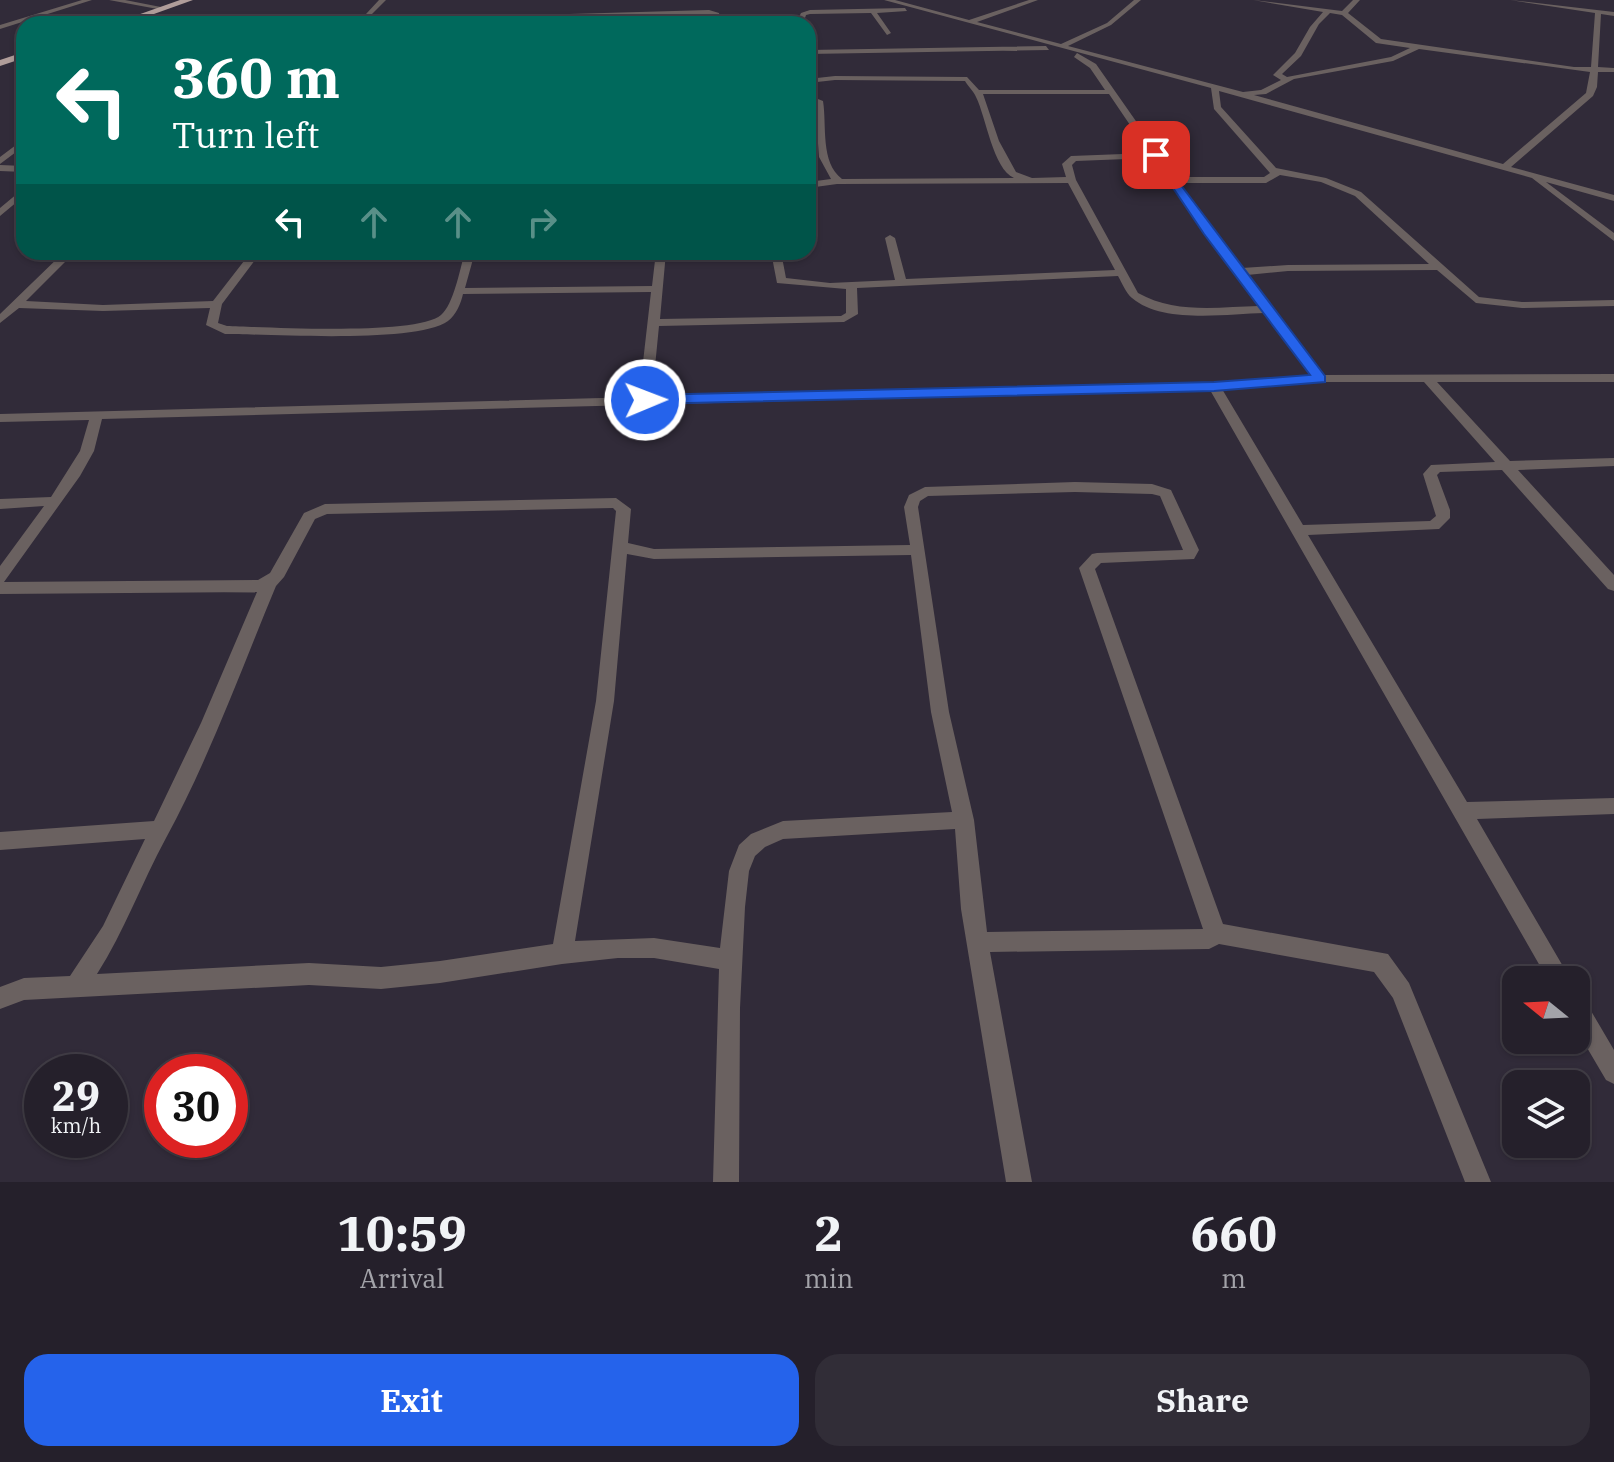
<!DOCTYPE html>
<style>
body{margin:0;font-family:"IBM Plex Serif",serif;background:#312d37;color:#f1f3f6;height:100vh;display:flex;flex-direction:column;font-size:30px;white-space:nowrap}
*{box-sizing:border-box;margin:0}
p{font-size:26px;color:#a3a3a9}
.icon{flex:none;width:44px;height:44px;fill:none;stroke:currentColor;stroke-width:2;stroke-linecap:round;stroke-linejoin:round}
.map{position:relative;height:1182px;overflow:hidden}
.drawer{display:flex;flex-direction:column;background:#25202b;flex:1}
.drawer>*{flex:none}
.banner{position:absolute;left:16px;top:16px;width:800px;height:244px;border-radius:24px;box-shadow:0 2px 6px #0004,0 0 0 2px #423e47;background:#00695c;color:#fff;overflow:hidden}
.needle{width:52px;rotate:288deg}
.controls{position:absolute;left:1502px;top:966px;display:grid;gap:16px}
.controls a{display:grid;place-items:center;width:88px;height:88px;border-radius:16px;background:#25202b;box-shadow:0 2px 6px #0004,0 0 0 2px #423e47;font-size:40px}
.speed{position:absolute;left:24px;top:1054px;display:flex;gap:16px;font-size:40px;font-weight:700;text-align:center}
.speed>*{display:grid;place-content:center;width:104px;height:104px;border-radius:50%;background:#25202b;box-shadow:0 2px 6px #0004,0 0 0 2px #423e47;line-height:1}
.speed small{font-size:20px;font-weight:400}
.speed .limit{border:12px solid #d22;background:#fff;color:#111}
.pin{position:absolute;display:grid;place-items:center;width:68px;height:68px;color:#fff;margin:-34px;border-radius:16px;box-shadow:0 4px 12px #0006}
.me{position:absolute;width:88px;margin:-44px;rotate:89deg;stroke-linejoin:round;filter:drop-shadow(0 0 6px #0008)}
.turn{display:flex;align-items:center;gap:28px;height:168px;padding:0 24px;font-size:36px}
.turn .icon{width:104px;height:104px;stroke-width:2.5}
.turn b{display:block;font-size:56px;line-height:68px}
.lanes{display:flex;align-items:center;height:76px;padding:0 24px;background:#0003;justify-content:center;gap:40px;direction:ltr}
.lanes .off{opacity:.35}
.eta{display:flex;justify-content:space-evenly;align-items:center;height:136px;text-align:center}
.eta b{font-size:48px;font-weight:700;line-height:56px}
.button{display:flex;gap:16px;margin-top:auto;padding:16px 24px}
.button a{flex:1;height:92px;border-radius:24px;background:#2563eb;color:#fff;font-size:32px;font-weight:700;line-height:92px;text-align:center}
.button a+a{background:#312d37;color:#f1f3f6}
.map>svg:first-child{display:block}
</style>
<div class="map">
<svg width="1614" height="1182" viewBox="0 0 1614 1182">
<rect width="100%" height="100%" fill="#312b39"/>
<g fill="none" stroke-linecap="round" stroke-linejoin="round">
<path fill="#6a6160" fill-rule="evenodd" d="M82 0H92L0 29V25Z
M109 0H125L166 8 163 10Z
M379 0H386L368 18 328 21 321 24 318 21 245 19 225 24 235 17 245 15 327 17 366 14Z
M884 0H895L969 20 1029 0H1038L977 22 1061 44 1107 23 1134 0H1141L1111 25 1068 46 1243 92 1261 90 1281 80 1273 75 1295 53 1310 27 1323 12 1253 0 1342 11 1353 0H1360L1348 13 1381 39 1574 67H1591L1595 13 1510 0 1614 12V16L1601 14 1598 67 1614 68V72H1598L1597 87 1593 96 1511 167 1614 195V201L1546 182 1614 233V241L1532 178 1219 91 1221 107 1276 168 1326 178 1361 192 1479 297 1522 302 1614 300V306L1522 308 1476 303 1437 270 1288 271 1247 275 1323 375 1614 374V382H1437L1510 461 1614 458V466L1518 470 1614 575V591L1608 589 1502 470 1440 472 1437 475 1450 510V518L1439 529 1308 535 1467 802 1614 798V814L1477 819 1571 980H1548L1210 390 102 419 94 451 80 476 4 582 258 580 270 573 304 513 325 504 616 498 631 509 628 543 654 549 910 545 904 507 909 495 925 487 1075 482 1152 484 1171 490 1199 550 1194 559 1101 563 1095 569 1223 924 1388 954 1409 983 1491 1182H1465L1393 998 1374 972 1219 944 1209 949 990 952 1032 1182H1006L961 909 955 829 783 839 765 847 755 856 749 871 745 907 740 1008 739 1182H713L719 969 654 958H618L562 964 440 983 381 989 309 985 24 1000 0 1009V987L24 978 70 976 103 926 145 839 0 850V832L154 821 201 723 257 592 0 594V566L44 506 0 509V499L51 497 80 451 89 420 0 422V414L639 397 651 292 463 294C461 303 456 315 448 321 416 344 270 334 225 334L206 325 210 308 103 311 19 308 0 323V314L64 252H75L26 301 103 305 213 301 251 252H261L222 304 218 323 227 326C265 327 417 336 441 315 454 304 460 268 465 252H475L465 288 652 286 656 252H666L660 319 841 316 846 313V289L777 283 771 252H781L786 278 830 283 895 280 885 238 890 235 895 238 906 279 1115 270 1068 183 837 184 808 188V182L831 179 819 157 815 102 808 100V95L823 101C827 126 820 162 842 179L1014 178C993 169 986 117 976 97 974 92 968 86 965 81L835 80 808 83V79L835 76 967 77 979 90H1105L1090 68 1074 57 1077 53 1096 64 1175 177H1264L1270 173 1214 109 1211 88ZM1330 13 1342 15 1376 43 1410 48 1391 57 1287 77 1282 74 1301 56 1319 24ZM1419 49 1590 72 1586 93 1503 164 1254 95 1266 94 1294 79 1393 61ZM983 94H1109L1149 153 1071 156 1062 164 1066 177 1032 178 1016 172 999 141ZM1152 158 1259 306C1218 307 1175 314 1138 293L1076 180 1072 165 1076 161ZM1280 175 1321 182 1355 196 1429 264 1288 265 1242 268 1179 183H1266ZM1118 276C1122 283 1126 293 1132 298 1162 324 1227 314 1264 313L1311 376 1214 382 652 397 659 326 844 322 858 314 857 288ZM1322 382H1424L1495 462 1431 465 1423 474 1436 516 1430 521 1303 525 1222 389ZM1075 492 1152 494 1160 496 1183 550 1097 553 1092 554 1079 568 1203 929 987 932 974 820 949 712 918 507 920 501 928 496ZM613 508 616 511 596 701 553 944 440 961 381 967 309 963 97 974C125 930 141 884 166 838 209 759 241 670 276 586L284 577 315 519 327 514ZM627 554 654 559 911 555 931 712 952 812 783 821 751 834 739 845 729 871 720 948 654 938 575 941 614 701Z
M905 8 907 11 877 13 891 33 887 35 871 13 810 14 806 15 803 24H749L797 21 801 13 810 10Z
M709 10 719 13 721 24H715L714 15 709 14 505 18 502 16Z
M1046 46 1049 50 808 54V50Z
M24 139V146L0 164V157Z
M0 165 24 166V172L0 171Z
M24 188V196L0 216V208Z
M1576 996 1584 999 1614 1050V1084L1606 1080 1576 1029Z"/>
<path fill="#b09d9a" fill-rule="evenodd" d="M180 0H193L126 24H112Z
M24 52V58L0 66V60Z"/>
</g>
<path fill="#2563eb" stroke="#184099" stroke-width="2" d="M1156 152 1325 376V382L1214 391 645 404 637 400 645 395 1214 382 1310 375 1204 234 1151 155Z"/>
</svg>
<div class="controls">
<a><svg class="needle" viewBox="-14 -14 28 28"><path d="M0-13l5 13h-10z" fill="#e53935"/><path d="M0 13l5-13h-10z" fill="#a3a3a9"/></svg></a>
<a><svg class="icon" aria-label="layers" viewBox="0 0 24 24"><path d="M12 4l9 5-9 5-9-5zM3 14l9 5 9-5"/></svg></a>
</div>
<div class="speed"><div>29<small>km/h</small></div><div class="limit">30</div></div>
<div class="pin" style="left:1156px;top:155px;background:#d93025"><svg class="icon" aria-label="arrive" viewBox="0 0 24 24"><path d="M6 21V4h12l-3 4 3 4H6"/></svg></div>
<svg class="me" style="left:645px;top:400px" viewBox="-20 -20 40 40"><circle r="17" fill="#2563eb" stroke="#fff" stroke-width="3"/><path d="M0-11L8 9 0 5-8 9z" fill="#fff"/></svg>
<div class="banner">
<div class="turn"><svg class="icon" aria-label="left" viewBox="0 0 24 24"><path d="M17 20v-9H6M10 6l-5 5 5 5"/></svg><div><b>360 m</b>Turn left</div></div>
<div class="lanes"><svg class="icon" aria-label="left" viewBox="0 0 24 24"><path d="M17 20v-9H6M10 6l-5 5 5 5"/></svg><svg class="icon off" aria-label="ahead" viewBox="0 0 24 24"><path d="M12 20V5M6 11l6-6 6 6"/></svg><svg class="icon off" aria-label="ahead" viewBox="0 0 24 24"><path d="M12 20V5M6 11l6-6 6 6"/></svg><svg class="icon off" aria-label="right" viewBox="0 0 24 24"><path d="M7 20v-9h11M14 6l5 5-5 5"/></svg></div>
</div>
</div>
<section class="drawer">
<div class="eta">
<div><b>10:59</b><p>Arrival</p></div>
<div><b>2</b><p>min</p></div>
<div><b>660</b><p>m</p></div>
</div>
<div class="button"><a>Exit</a><a>Share</a></div>
</section>
